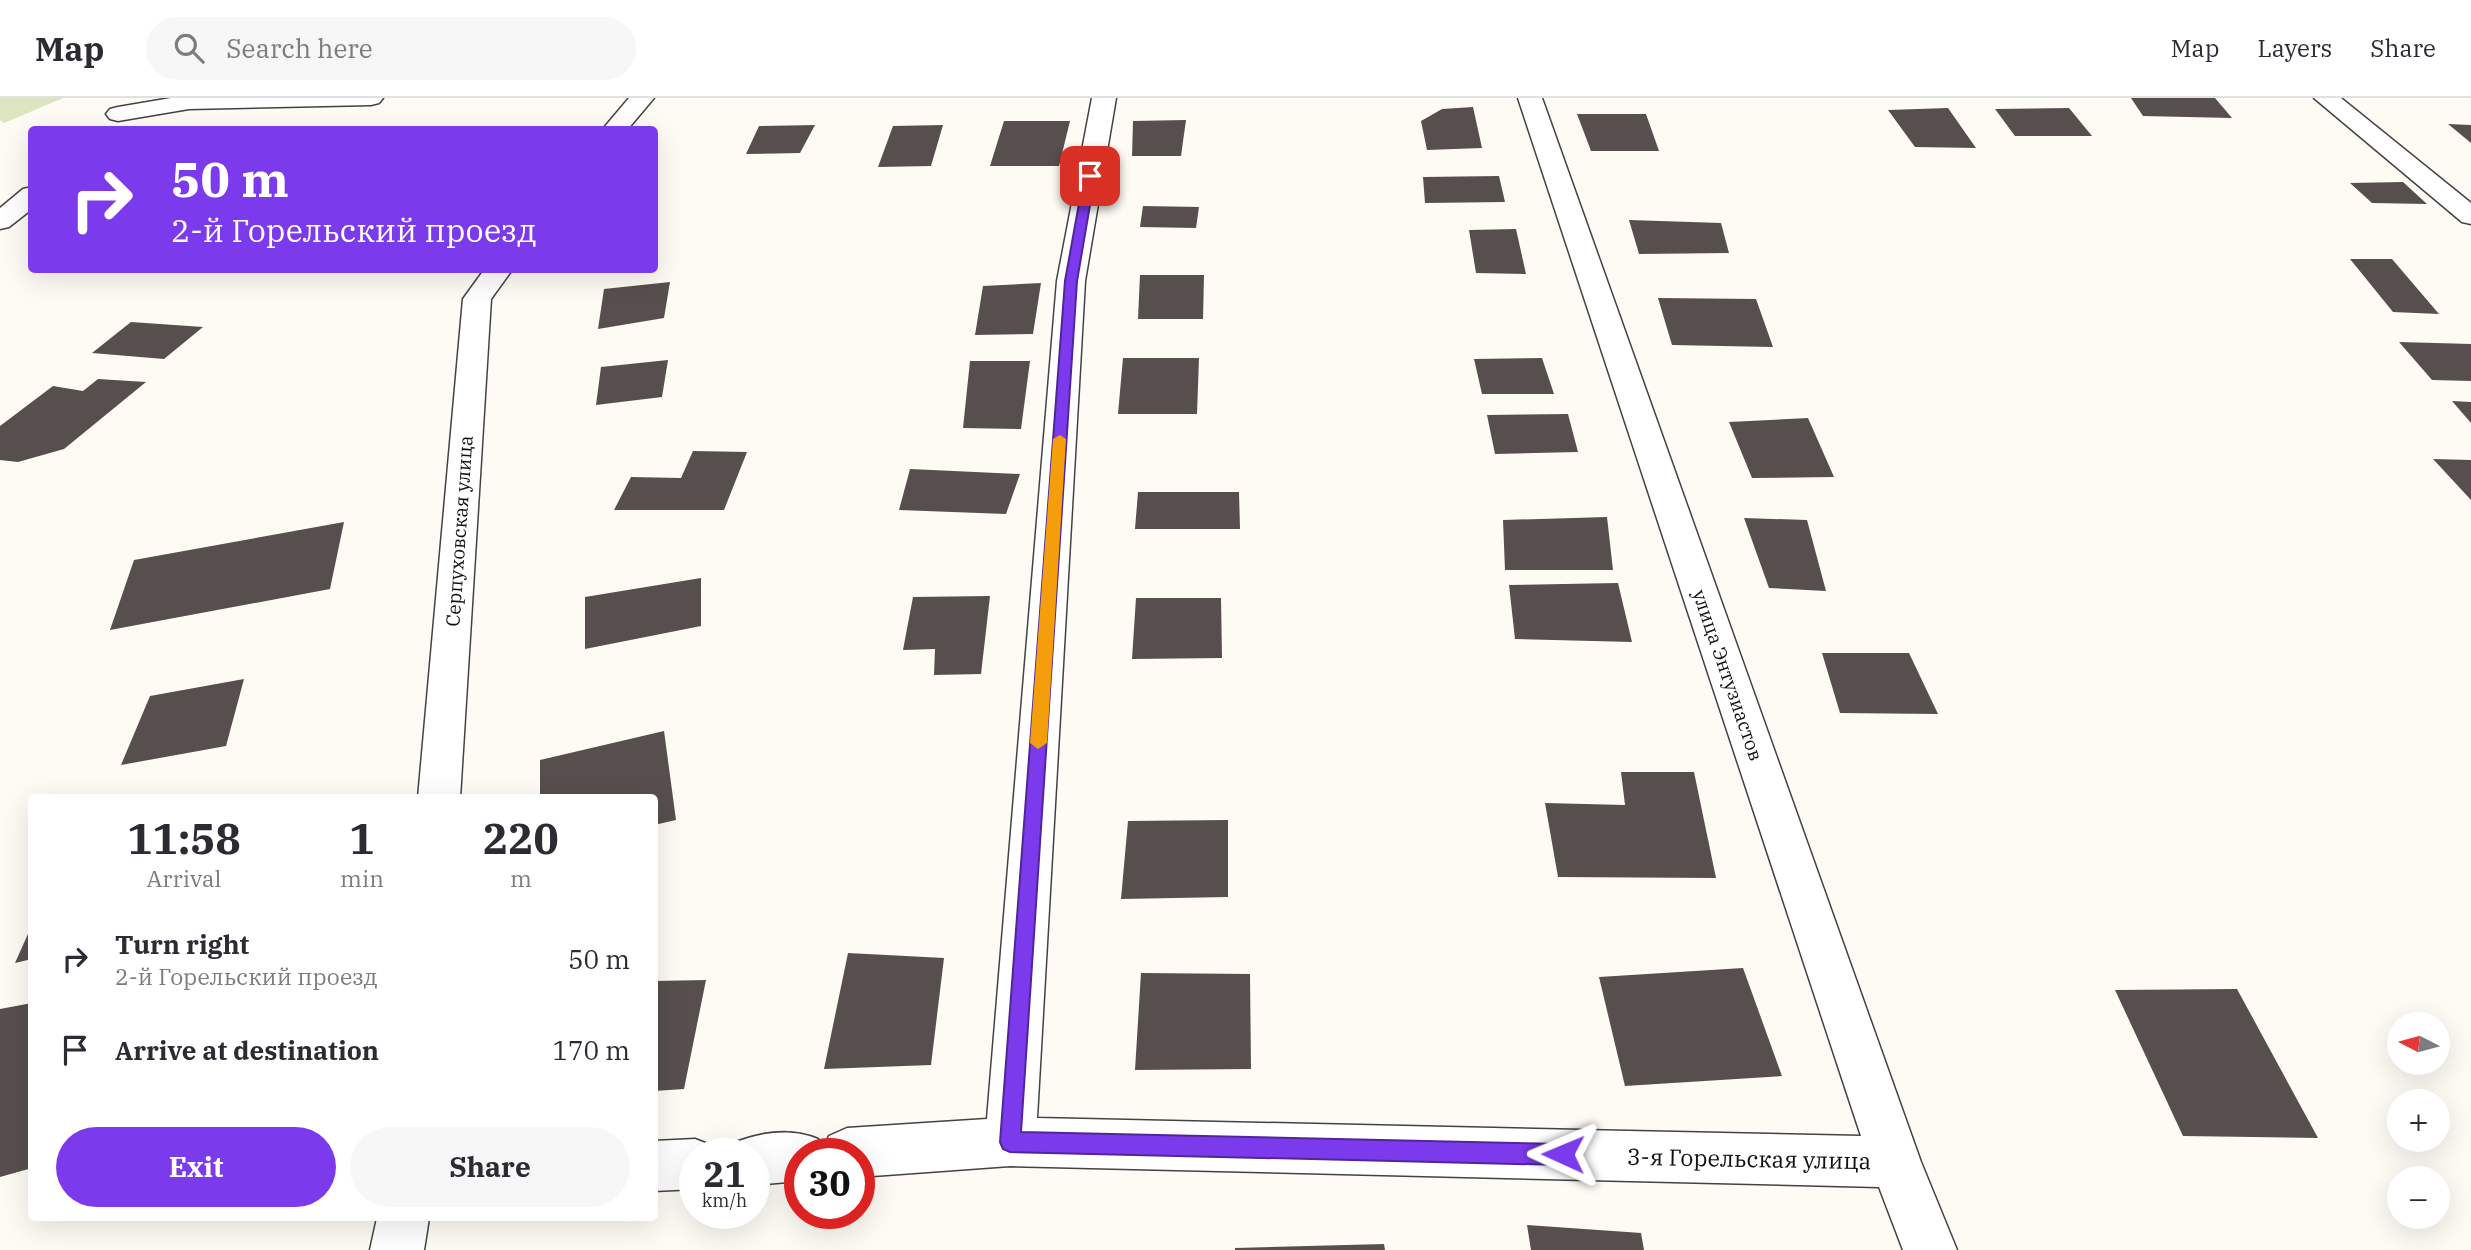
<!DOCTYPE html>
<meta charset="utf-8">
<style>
body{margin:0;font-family:"IBM Plex Serif",serif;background:#f7f7f7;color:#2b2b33;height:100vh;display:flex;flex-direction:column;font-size:26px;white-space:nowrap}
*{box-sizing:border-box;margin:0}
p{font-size:23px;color:#7c7c81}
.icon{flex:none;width:38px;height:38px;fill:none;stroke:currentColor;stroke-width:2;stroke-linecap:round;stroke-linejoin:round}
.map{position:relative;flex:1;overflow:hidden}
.details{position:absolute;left:28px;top:696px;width:630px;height:427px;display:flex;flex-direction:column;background:#fff;border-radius:7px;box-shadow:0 7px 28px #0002}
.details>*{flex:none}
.banner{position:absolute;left:28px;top:28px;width:630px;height:147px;border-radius:7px;box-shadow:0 7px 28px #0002;background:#7c3aed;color:#fff;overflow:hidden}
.needle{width:46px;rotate:276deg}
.fabs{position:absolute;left:2387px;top:914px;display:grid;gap:14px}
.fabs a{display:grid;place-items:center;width:63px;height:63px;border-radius:50%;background:#fff;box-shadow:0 7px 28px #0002;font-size:35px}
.speed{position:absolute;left:679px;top:1040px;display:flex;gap:14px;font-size:35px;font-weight:700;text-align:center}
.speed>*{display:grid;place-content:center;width:91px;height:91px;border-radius:50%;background:#fff;box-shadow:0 7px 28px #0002;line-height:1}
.speed small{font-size:18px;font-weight:400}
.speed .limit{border:10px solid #d22;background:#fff;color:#111}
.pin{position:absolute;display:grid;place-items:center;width:60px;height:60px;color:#fff;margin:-30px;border-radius:14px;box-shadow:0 4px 10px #0006}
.me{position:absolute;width:77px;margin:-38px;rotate:271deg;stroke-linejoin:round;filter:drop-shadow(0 0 5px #0008)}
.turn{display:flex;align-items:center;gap:24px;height:147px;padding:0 28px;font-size:32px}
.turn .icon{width:91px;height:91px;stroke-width:2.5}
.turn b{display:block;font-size:49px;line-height:60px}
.eta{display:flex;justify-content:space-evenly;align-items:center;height:119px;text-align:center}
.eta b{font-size:42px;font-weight:800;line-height:49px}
.primary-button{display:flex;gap:14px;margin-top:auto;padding:14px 28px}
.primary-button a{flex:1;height:80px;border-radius:42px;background:#7c3aed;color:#fff;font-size:28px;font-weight:800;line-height:80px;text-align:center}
.primary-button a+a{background:#f7f7f7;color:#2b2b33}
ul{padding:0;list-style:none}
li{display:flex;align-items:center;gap:21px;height:91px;padding:0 28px}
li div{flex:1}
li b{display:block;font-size:26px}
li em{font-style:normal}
header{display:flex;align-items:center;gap:42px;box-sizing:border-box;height:98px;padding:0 35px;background:#fff;border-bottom:2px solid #e1e1e2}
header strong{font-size:33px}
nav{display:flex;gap:38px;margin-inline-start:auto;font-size:24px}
.search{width:490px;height:63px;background:#f7f7f7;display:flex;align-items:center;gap:18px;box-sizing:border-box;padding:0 24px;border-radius:38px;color:#7c7c81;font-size:26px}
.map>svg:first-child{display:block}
</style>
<header>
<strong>Map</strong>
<div class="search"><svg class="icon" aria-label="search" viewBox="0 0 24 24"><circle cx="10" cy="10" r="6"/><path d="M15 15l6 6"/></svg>Search here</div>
<nav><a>Map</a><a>Layers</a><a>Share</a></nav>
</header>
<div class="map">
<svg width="2471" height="1152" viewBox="0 0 2471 1152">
<rect width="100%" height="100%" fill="#fefaf4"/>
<path fill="#dbe5c0" d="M0 0H63L4 25 0 22Z"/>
<path fill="#574f4d" d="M2131 0H2215L2232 20 2143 18Z
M1473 9 1482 50 1427 52 1421 23 1442 11Z
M1948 10 1976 50 1915 49 1888 12Z
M2069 10 2092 38H2015L1995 11Z
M1577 16H1646L1659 53H1591Z
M1186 22 1181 58H1132L1133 23Z
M1004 23H1070L1059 68H990Z
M2448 26 2471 27V45Z
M815 27 800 55 746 56 759 28Z
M943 27 931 68 878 69 893 28Z
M1499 78 1505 104 1425 105 1423 79Z
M2403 84 2427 106 2372 105 2350 85Z
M1143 108 1199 109 1196 130 1140 129Z
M1629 122 1721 125 1729 155 1639 156Z
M1516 131 1526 176 1476 175 1469 132Z
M2350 161H2392L2439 216 2393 214Z
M1140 177H1204L1203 221H1138Z
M670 184 664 220 598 231 604 191Z
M1041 185 1033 236 975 237 983 188Z
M1658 200 1756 201 1773 249 1672 247Z
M131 224 203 229 164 261 92 255Z
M2399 244 2471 246V283L2432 282Z
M1123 260H1199L1197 316H1118Z
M1542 260 1554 296H1482L1474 261Z
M668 262 662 299 596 307 601 269Z
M970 263H1030L1021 331 963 330Z
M98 281 146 284 64 351 18 364 0 362V328L53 288 83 293Z
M2452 303 2471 304V325Z
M1568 316 1578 354 1495 356 1487 317Z
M1808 320 1834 379 1752 380 1729 324Z
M693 353 747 354 724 412H614L631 379 681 380Z
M2433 361 2471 362V402Z
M910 371 1020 376 1006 416 899 412Z
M1138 394H1239L1240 431H1135Z
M1607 419 1613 472H1505L1503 422Z
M1744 420 1807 422 1826 493 1769 490Z
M344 424 330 491 110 532 134 462Z
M701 480V528L585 551V499Z
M1618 485 1632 544 1515 541 1509 487Z
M990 498 981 576 934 577 935 551 903 552 913 499Z
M1136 500H1221L1222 560 1132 561Z
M1822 555H1909L1938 616 1840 615Z
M244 581 226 648 121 667 150 598Z
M664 633 676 722 654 727V700H540V662Z
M1621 674H1694L1716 780 1558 779 1545 705 1625 707Z
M1228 722V799L1121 801 1128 723Z
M32 827V861L15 865Z
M848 855 944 860 931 967 824 971Z
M1743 870 1782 978 1625 988 1599 879Z
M1141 875 1250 876 1251 971 1135 972Z
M706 882 684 991 654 993V883Z
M2237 891 2318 1040 2183 1038 2115 892Z
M32 905V1070L0 1079V911Z
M1527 1127 1641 1135 1644 1152H1531Z
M1384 1146 1385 1152H1235V1150Z"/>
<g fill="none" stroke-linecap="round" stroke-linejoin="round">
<defs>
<path id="street" d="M171 0H383L379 5 371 7 189 11 118 23 110 21 106 16 110 11 118 9Z
M629 0H654L627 32H602Z
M1092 0H1116L1085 183 1037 1020 1861 1038 1518 0H1542L1921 1064 1957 1152H1903L1879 1089 1010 1068 859 1079V1055H800V1083L754 1087V1055H731L736 1044C762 1034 792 1030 818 1041L823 1052 829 1038 847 1030 987 1021 1057 183Z
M2314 0H2341L2471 105V126L2462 124Z
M32 89V111L9 129 0 131V110L23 91Z
M484 172H512L491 201 460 700H418L463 201Z
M695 1041 713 1048 716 1055H695V1091L654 1093V1043Z
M377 1120H429L424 1152H370Z"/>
</defs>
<use href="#street" stroke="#434343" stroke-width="3"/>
<use href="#street" fill="#fff" fill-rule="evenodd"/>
</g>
<path fill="#7c3aed" stroke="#51269a" stroke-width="2" d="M1090 75 1095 78 1077 183 1021 1034 1563 1046 1571 1049 1574 1056 1571 1064 1563 1067 1010 1054 1003 1051 1000 1044 1065 183 1084 78Z"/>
<path fill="#f59e0b" d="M1060 337 1066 341 1047 645 1038 651 1030 645 1053 341Z"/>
<g text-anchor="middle" stroke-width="7" stroke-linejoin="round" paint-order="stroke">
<g font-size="19" fill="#101010" stroke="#fff">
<text transform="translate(459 433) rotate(-86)" y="7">Серпуховская улица</text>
<text transform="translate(1728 577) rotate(71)" y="7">улица Энтузиастов</text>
</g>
<g font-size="23" fill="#101010" stroke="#fff">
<text transform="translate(1749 1061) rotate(1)" y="8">3-я Горельская улица</text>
</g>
</g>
</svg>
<div class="fabs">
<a><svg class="needle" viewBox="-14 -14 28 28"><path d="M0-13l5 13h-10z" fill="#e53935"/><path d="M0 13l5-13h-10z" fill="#7c7c81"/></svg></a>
<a>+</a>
<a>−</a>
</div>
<div class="speed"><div>21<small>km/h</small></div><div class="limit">30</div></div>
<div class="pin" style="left:1090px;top:78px;background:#d93025"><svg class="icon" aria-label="arrive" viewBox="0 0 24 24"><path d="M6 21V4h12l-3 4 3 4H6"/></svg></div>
<svg class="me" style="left:1563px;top:1056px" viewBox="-20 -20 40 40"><path d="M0-17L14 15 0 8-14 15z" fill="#7c3aed" stroke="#fff" stroke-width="4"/></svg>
<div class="banner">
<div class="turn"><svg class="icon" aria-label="right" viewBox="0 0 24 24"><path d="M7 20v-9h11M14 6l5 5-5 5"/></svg><div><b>50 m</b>2-й Горельский проезд</div></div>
</div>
<section class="details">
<div class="eta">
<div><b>11:58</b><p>Arrival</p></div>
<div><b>1</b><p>min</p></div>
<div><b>220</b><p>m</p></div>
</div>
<ul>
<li><svg class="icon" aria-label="right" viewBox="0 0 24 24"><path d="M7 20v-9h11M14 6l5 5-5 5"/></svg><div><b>Turn right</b><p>2-й Горельский проезд</p></div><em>50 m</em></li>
<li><svg class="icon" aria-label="arrive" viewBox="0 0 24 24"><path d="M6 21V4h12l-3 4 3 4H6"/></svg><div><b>Arrive at destination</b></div><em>170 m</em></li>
</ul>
<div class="primary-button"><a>Exit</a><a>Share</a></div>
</section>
</div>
